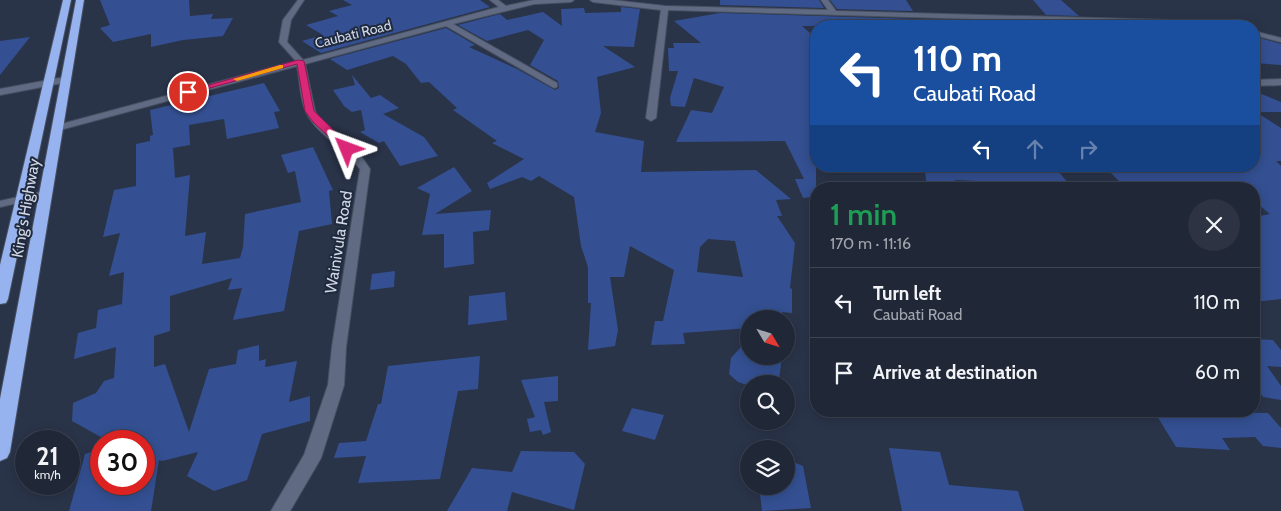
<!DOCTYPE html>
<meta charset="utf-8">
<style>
body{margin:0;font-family:Cabin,sans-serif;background:#2d3342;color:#f1f3f6;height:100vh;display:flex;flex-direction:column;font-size:19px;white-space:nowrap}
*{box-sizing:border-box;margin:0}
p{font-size:16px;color:#a2a5ad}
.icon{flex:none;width:28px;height:28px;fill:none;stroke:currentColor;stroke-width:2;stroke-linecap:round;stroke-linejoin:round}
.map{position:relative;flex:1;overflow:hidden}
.details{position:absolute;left:810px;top:182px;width:450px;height:235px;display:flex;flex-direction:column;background:#202737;border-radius:20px;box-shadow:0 2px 12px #0003,0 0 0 1px #3d4452}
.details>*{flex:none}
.banner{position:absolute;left:810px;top:20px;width:450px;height:152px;border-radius:20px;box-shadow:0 2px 12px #0003,0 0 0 1px #3d4452;background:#1a4fa0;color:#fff;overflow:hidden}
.needle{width:32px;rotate:128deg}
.tools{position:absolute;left:740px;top:310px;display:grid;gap:10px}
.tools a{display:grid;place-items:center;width:55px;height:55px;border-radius:50%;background:#202737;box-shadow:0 2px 12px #0003,0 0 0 1px #3d4452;font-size:25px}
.speed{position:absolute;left:15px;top:430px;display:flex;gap:10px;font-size:25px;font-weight:700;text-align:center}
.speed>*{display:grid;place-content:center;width:65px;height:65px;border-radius:50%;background:#202737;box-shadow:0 2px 12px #0003,0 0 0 1px #3d4452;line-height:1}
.speed small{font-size:12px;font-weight:400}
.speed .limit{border:8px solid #d22;background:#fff;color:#111}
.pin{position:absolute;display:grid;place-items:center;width:42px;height:42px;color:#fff;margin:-21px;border:2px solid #fff;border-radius:50%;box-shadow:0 1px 5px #0007}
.me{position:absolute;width:55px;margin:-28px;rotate:314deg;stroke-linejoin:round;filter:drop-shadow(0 0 4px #0008)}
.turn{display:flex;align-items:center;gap:18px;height:105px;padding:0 20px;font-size:22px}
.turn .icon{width:65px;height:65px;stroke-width:2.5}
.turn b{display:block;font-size:35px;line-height:42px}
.lanes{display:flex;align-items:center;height:48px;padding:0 20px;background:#0003;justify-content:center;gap:25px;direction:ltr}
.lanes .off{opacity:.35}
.round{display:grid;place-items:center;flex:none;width:52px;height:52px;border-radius:26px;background:#2d3342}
.head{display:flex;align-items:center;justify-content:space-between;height:85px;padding:0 20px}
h1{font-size:30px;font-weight:600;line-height:38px;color:#1e9e55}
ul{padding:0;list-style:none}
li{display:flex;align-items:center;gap:15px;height:70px;padding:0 20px;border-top:1px solid #3d4452}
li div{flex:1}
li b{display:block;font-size:19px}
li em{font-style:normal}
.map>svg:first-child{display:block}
</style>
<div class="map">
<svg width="1281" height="511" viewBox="0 0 1281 511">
<rect width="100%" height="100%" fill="#2a3449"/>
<path fill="#345092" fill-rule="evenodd" d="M100 0H189L190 16 213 14 211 19 233 18 223 36 183 40 151 47V34L113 42 100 28 110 25Z
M343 0H480L490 7 321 53 302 41 323 35 306 25 338 16 329 11 352 5Z
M720 0H819L824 8 720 5Z
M830 0H906L913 11 837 9Z
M1033 0H1061L1079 16 1046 15Z
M621 7 640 9 634 47 603 46 635 67 597 77 601 113 595 132 644 141 641 172 756 170 791 199 776 200 782 216H777L795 243 790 288 792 289V313L782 312 785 319H749V328L683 333 685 344 651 345 655 321H663L674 270 630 246 624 277H610L618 330 615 346 588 350 591 303H588V267L581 246 574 197 539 176 531 181 522 177 490 189 487 183 524 159 492 143 497 141 453 110 457 108 429 82 421 83 406 64 393 56 347 70 330 59 446 28 475 45 469 47 517 69 555 90 559 88 558 81 530 65 544 40 528 30 487 41 458 25 500 14 507 20 543 12 562 26 561 9 584 8 585 13 621 12ZM708 239 735 241 743 277 697 272 700 247Z
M720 13 917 19 921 26H802L816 38V205L812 197 803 198 795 179H804L785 141 676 142 691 110 712 113 724 87 694 78 685 107 671 106 670 98 678 71H669L668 48H674L673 43H701L674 21Z
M30 37 0 75V41Z
M1260 38 1281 44V65L1254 63V40Z
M352 75 371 98 380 95 399 108 383 114 424 137 438 156 400 166 384 141 379 143 360 132 365 130 361 110 352 112 344 106 333 90 355 85Z
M264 83 280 111 274 112 279 128 227 139 224 119 189 125 190 145 173 148 175 178 190 175 185 236 206 232 202 264 240 258 243 247 245 214 301 202 295 171 288 173 281 155 313 147 333 190 329 191 332 224 299 231 284 311 233 320 242 288 228 290 232 278 170 296V331L154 336V367L165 364 189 432 209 369 236 364 238 350 259 345V361L266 359 265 367 297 361 289 402 310 396V421L262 434 247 480 214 491 187 476 198 452 162 461 159 460 151 511H69L85 454 101 449V484H144V441H108L72 421 73 403 96 393 104 381 114 378 116 347 74 359 78 333 96 328 98 310 122 304 124 272 109 276 120 233 103 237 114 190 136 186V144L150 141V136L153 135 150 110Z
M1254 91 1281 102V112H1256L1281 128V161H1276L1281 166V299L1254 302V217L1270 214 1254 201V189H1127L1104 166H1254Z
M925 166H1054L1073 189H1001L998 182 955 180 957 185 926 183Z
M454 167 472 191 435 214 491 210 489 230 473 232 474 264 444 268V234L422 235 430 194 417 188Z
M395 271 394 287 370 290 372 274Z
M505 292 507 320 468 325 469 296Z
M749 338V356H782L779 380 769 384H744L738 382 729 374 731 358Z
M1254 339 1273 340 1281 350V367L1267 366 1281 386V400L1263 397 1254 382Z
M480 356 478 389 458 391 440 479 358 483 366 456 334 458 339 443 366 441 378 404H381L388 366Z
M558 376V401L544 402 551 432 543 435 541 430 530 432 527 419 535 417 521 380Z
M632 408 664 415 655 440 622 431Z
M1154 411 1268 413 1281 428V448L1263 446 1255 437 1222 438 1230 450 1176 447Z
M889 448 940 452 949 485 1018 491 1024 511H902Z
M521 451 574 452 585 464 574 510 512 492 507 511H447L472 468 512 472Z
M786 459 803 466 811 508 762 511 759 486H786Z"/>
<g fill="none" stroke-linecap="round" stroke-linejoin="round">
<defs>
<path id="minor" d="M298 0H304L291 20 287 42 303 60 499 7 490 0H498L506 6 534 0H574L571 2 534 4 453 24 557 83V87L554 88 446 26 305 64 315 111 319 118 361 156 370 169 346 347 344 385 321 458 290 511H271L304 455 328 385 332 347 360 169C345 148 317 135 306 112 300 100 300 80 297 66L60 130H54L52 128 54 126 296 61 279 42 283 20Z
M590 0H612L665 6 828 10 821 0H828L836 11 1169 20 1211 24 1215 26 668 10 656 118 651 121 646 118 661 10 593 2Z
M1254 31 1281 38V42L1254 35Z
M65 77 69 80 68 82 0 95V89Z
M1281 79V85L1254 86V80Z
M45 191 49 192 51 194 49 196 0 207V201Z"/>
<path id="highway" d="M63 0H71L8 299 6 303 0 304V265Z
M76 0H84L10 452 7 458 0 461V399Z"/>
</defs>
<use href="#minor" stroke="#485062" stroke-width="2"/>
<use href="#highway" stroke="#485062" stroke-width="2"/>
<use href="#minor" fill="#606b83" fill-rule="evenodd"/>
<use href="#highway" fill="#96b2ef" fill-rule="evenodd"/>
</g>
<path fill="#db2777" stroke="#8e194d" d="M298 60 304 61 314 111 351 147V151H344L313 122 305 111 297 64 188 94 184 92Z"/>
<path fill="#f59e0b" d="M280 65H283V68L237 81 233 79Z"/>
<g text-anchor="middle" stroke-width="4" stroke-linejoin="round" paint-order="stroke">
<g font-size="14" fill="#d1d8e6" stroke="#202a3e">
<text transform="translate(353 34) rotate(-14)" y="5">Caubati Road</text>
</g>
<g font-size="16" fill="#d1d8e6" stroke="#202a3e">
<text transform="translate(25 208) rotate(-80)" y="6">King's Highway</text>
<text transform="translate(338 242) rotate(-81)" y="6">Wainivula Road</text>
</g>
</g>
</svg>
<div class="tools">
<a><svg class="needle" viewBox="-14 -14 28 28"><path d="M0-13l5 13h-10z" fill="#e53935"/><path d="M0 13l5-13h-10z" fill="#a2a5ad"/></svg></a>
<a><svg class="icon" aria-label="search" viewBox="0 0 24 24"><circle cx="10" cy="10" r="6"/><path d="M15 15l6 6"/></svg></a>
<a><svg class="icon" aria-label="layers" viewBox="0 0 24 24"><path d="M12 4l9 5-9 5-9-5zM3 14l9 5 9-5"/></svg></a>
</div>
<div class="speed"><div>21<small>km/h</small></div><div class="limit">30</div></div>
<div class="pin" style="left:188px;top:92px;background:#d93025"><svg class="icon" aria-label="arrive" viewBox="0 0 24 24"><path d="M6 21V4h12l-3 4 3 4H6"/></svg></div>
<svg class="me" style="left:347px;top:149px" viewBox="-20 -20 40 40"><path d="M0-17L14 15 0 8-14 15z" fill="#db2777" stroke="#fff" stroke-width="4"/></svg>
<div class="banner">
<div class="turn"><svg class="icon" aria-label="left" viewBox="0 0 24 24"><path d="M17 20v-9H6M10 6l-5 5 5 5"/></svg><div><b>110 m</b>Caubati Road</div></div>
<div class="lanes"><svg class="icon" aria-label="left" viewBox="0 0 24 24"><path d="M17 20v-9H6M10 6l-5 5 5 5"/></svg><svg class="icon off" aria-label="ahead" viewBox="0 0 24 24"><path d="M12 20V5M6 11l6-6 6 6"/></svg><svg class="icon off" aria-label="right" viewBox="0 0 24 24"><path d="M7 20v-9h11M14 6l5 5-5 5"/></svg></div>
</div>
<section class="details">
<div class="head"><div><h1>1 min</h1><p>170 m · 11:16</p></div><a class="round"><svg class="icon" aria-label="close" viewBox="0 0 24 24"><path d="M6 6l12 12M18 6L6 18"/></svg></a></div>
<ul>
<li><svg class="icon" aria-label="left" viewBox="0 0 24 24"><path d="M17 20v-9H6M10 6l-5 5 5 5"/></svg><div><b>Turn left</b><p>Caubati Road</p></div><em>110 m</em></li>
<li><svg class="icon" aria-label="arrive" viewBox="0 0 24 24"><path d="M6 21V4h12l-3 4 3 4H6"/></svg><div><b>Arrive at destination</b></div><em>60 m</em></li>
</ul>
</section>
</div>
